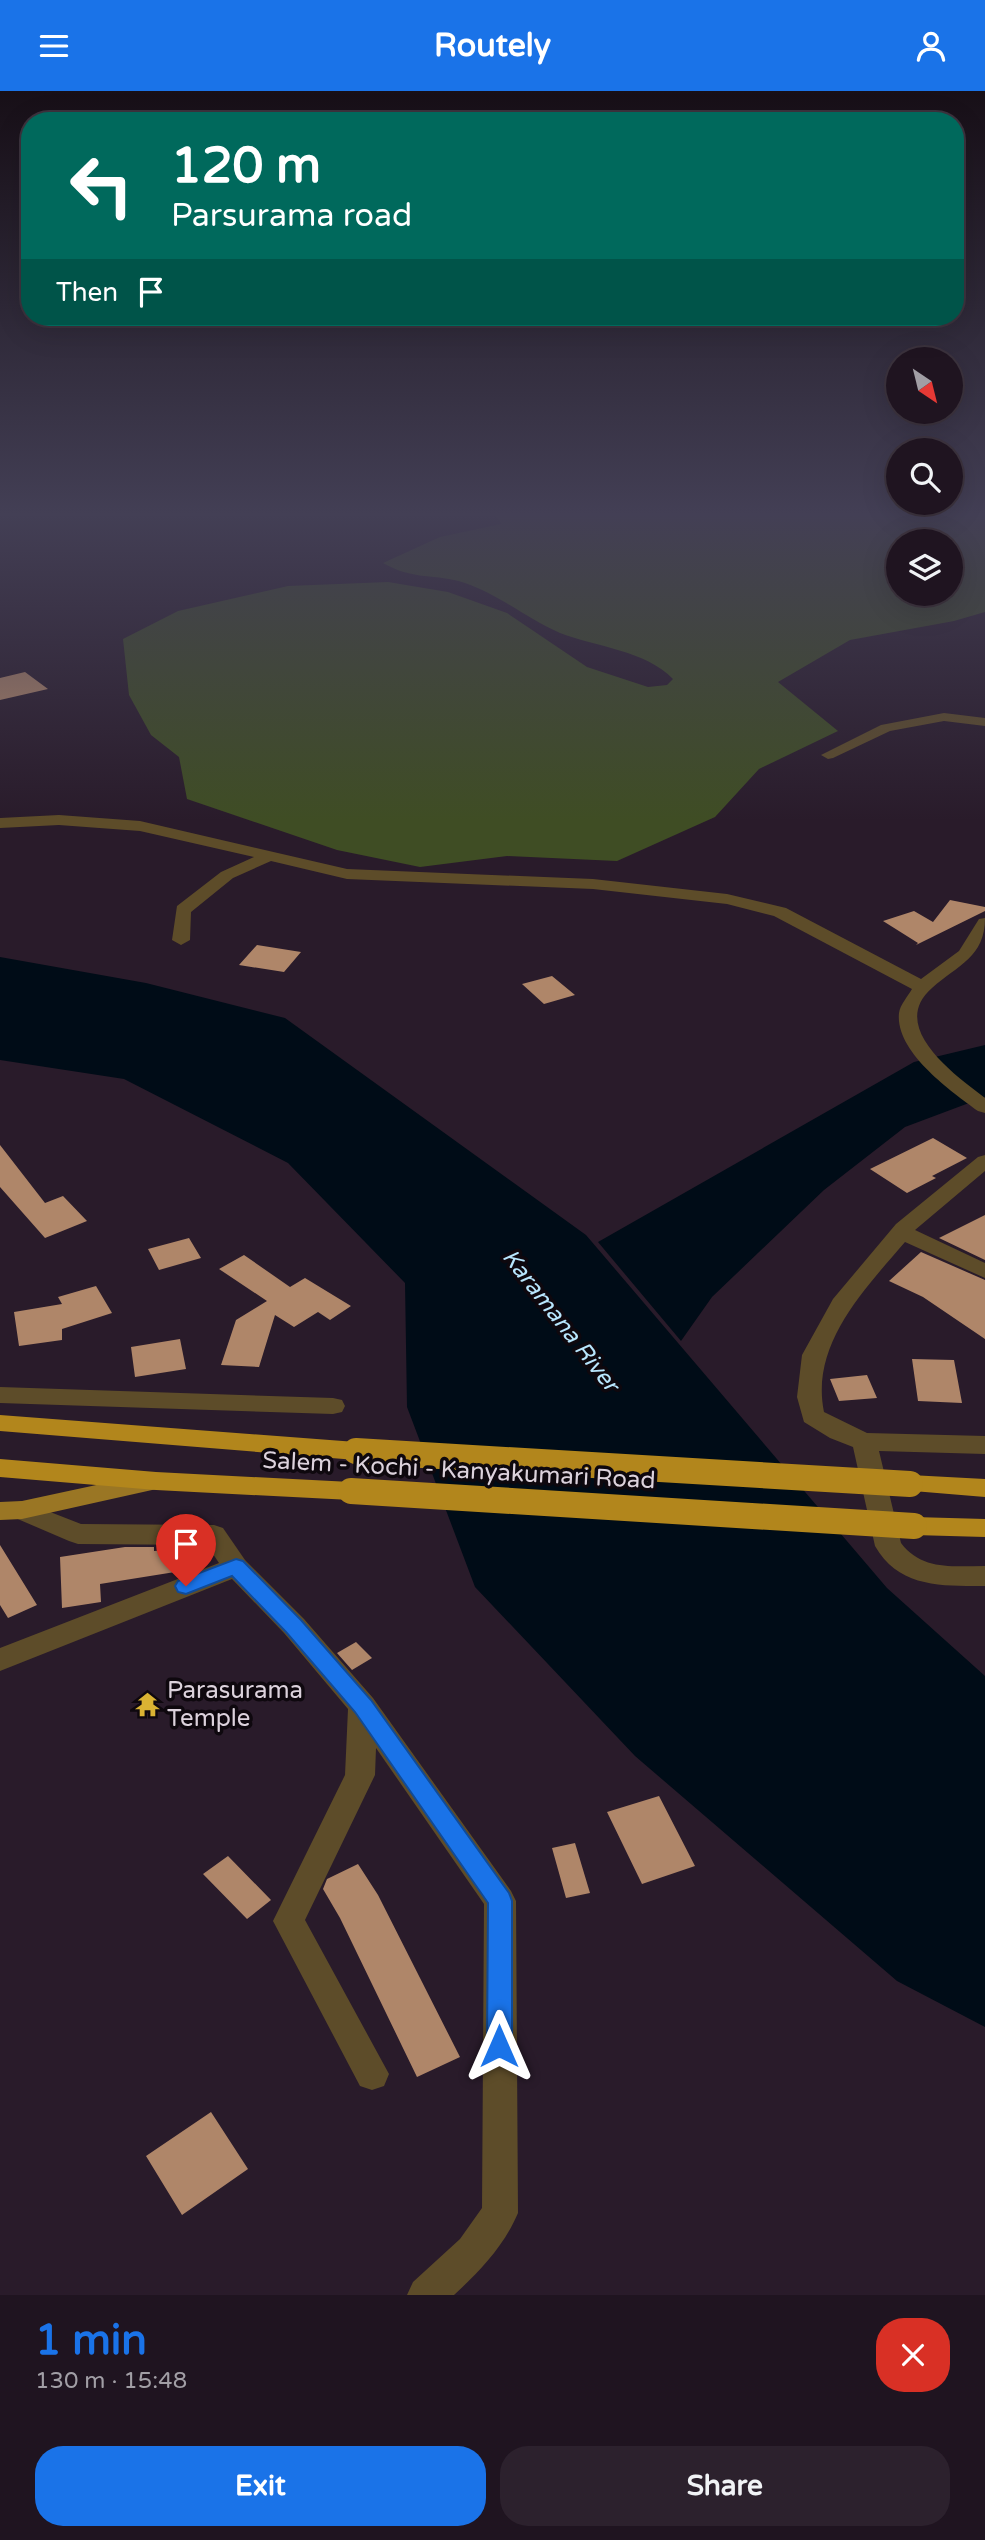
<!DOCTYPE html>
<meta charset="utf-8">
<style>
body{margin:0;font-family:"Varela Round",sans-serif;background:#2c212d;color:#f1f3f6;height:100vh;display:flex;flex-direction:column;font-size:26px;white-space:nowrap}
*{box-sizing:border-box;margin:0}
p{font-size:23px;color:#a19ea5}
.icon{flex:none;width:38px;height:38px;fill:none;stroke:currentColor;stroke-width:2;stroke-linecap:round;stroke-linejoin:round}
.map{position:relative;height:2204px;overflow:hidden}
.drawer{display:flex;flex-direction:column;background:#1f1420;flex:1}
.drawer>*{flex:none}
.hud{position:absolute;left:21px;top:21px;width:943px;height:214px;border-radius:28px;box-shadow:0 7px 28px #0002,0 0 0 2px #3c333e;background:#00695c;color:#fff;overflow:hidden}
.needle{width:46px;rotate:145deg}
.fabs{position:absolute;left:886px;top:256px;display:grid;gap:14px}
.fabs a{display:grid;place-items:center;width:77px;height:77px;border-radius:50%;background:#1f1420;box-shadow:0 7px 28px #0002,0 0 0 2px #3c333e;font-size:35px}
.pin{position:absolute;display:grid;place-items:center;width:60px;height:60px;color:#fff;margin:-72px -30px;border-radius:50% 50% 50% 0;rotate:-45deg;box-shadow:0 0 7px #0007}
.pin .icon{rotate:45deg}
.me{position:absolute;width:77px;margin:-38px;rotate:0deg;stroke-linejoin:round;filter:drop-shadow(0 0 5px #0008)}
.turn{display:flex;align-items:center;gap:24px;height:147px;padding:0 35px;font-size:32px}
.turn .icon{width:91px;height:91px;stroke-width:2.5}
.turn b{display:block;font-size:49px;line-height:60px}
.then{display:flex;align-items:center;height:66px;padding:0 35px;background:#0003;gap:14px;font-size:26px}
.round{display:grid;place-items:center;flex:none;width:74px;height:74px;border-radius:28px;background:#2c212d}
.summary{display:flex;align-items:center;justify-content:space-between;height:119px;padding:0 35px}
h1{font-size:42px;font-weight:700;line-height:52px;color:#1a73e8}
.button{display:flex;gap:14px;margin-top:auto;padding:14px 35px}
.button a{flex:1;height:80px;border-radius:28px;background:#1a73e8;color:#fff;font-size:28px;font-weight:700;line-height:80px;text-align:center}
.button a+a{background:#2c212d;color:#f1f3f6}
header{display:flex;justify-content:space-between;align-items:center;height:91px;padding:0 35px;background:#1a73e8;color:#fff;font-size:32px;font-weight:700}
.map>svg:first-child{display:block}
</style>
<header><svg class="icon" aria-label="menu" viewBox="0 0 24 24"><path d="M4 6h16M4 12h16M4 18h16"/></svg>Routely<svg class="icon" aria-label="person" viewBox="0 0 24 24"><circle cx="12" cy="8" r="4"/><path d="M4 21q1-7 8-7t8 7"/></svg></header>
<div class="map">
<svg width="985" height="2204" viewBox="0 0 985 2204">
<rect width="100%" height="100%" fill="#291b2a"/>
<path fill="#3f4d24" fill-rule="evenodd" d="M494 421H985V521L954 530 850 549 778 591 838 640 759 678 715 726 617 770 507 765 420 776 337 759 187 708 179 666 151 644 129 604 123 548 178 520 288 495 388 491 448 501 507 522 587 576 648 596 667 594 673 588C645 559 596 556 560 542 527 528 500 504 465 492 435 482 414 490 383 472L440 446 501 433ZM898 450H950V502H898Z"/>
<path fill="#000c17" d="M0 866 146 892 285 927 586 1144 887 1497 985 1585V1936L897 1890 635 1665 475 1496 407 1316 405 1192 288 1072 124 988 0 969Z
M985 954V1006L905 1036 824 1099 712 1206 681 1250 598 1151 914 971Z"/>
<path fill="#af8669" d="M25 581 48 598 0 609V587Z
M950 809 985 816V820L916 854 918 852 883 830 914 820 933 831Z
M257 854 301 861 284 881 239 874Z
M552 885 575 904 544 913 522 893Z
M933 1047 967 1067 932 1085 936 1087 907 1102 870 1078Z
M0 1054 45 1112 63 1105 87 1130 45 1147 0 1096Z
M985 1124V1169L939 1147Z
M189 1147 201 1167 159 1179 148 1158Z
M921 1161 985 1189V1248L923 1206 889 1190Z
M244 1164 290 1196 305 1187 351 1215 330 1229 318 1221 294 1236 275 1224 259 1276 221 1274 236 1229 267 1210 219 1178Z
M96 1195 112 1222 62 1238V1249L19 1255 14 1221 62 1213 58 1206Z
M180 1248 186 1278 135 1286 131 1256Z
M912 1268 954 1269 962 1312 918 1310Z
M867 1284 877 1307 839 1310 830 1288Z
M0 1454 37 1514 8 1527 0 1514Z
M125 1456H154V1460L198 1457 200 1477 100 1493 101 1511 62 1517 60 1466Z
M356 1551 372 1567 352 1579 337 1562Z
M659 1705 695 1775 642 1793 607 1721Z
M575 1752 590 1802 566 1807 552 1757Z
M228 1765 271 1809 247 1828 203 1783Z
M358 1773 378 1804 460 1966 417 1986 340 1827 323 1798 327 1788Z
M211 2021 248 2078 182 2124 146 2065Z"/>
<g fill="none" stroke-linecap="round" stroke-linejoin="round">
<path fill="#5d4c29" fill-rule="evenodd" d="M944 622 985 627V635L944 630 890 640 833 667 828 668 821 664 881 634Z
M59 724 140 730 347 778 593 788 727 803 786 817 921 888 959 860 979 828 985 827C985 866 958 874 932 897 887 936 956 985 985 1007V1022L978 1020C951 1000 895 961 899 922 900 914 908 905 912 898L774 825 727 813 593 798 347 788 271 770 233 787 191 821 190 849 181 854 172 849 177 815 221 781 254 766 140 740 59 734 0 737V727Z
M985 1064V1080L915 1139 985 1172V1187L905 1151C865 1198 810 1253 824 1321L867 1342 985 1345V1363L879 1360 901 1452C922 1480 954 1475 985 1475V1495C942 1495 899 1497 875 1455L853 1356 830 1347 804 1331 797 1306 802 1264 833 1208 896 1133 978 1066Z
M0 1296 333 1307 342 1309 345 1315 342 1321 333 1323 0 1312Z
M22 1410 81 1433 214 1434 223 1437 245 1469 304 1528 373 1607 511 1800 516 1810 518 2122C504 2155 480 2180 454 2204H407L413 2191 460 2148 482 2117 484 1813 376 1657 375 1684 305 1829 389 1983 384 1995 372 1999 360 1995 273 1830 345 1684 348 1618 284 1542 232 1488 0 1580V1557L219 1472 207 1454 78 1453 69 1450 13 1426 9 1419 13 1412Z"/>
<path fill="#9a7624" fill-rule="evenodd" d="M152 1382 161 1385 165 1391 161 1397 22 1428 0 1429V1411L22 1410Z"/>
<path fill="#b2861c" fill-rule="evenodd" d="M0 1324 356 1351 365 1354 368 1360 365 1366 356 1369 0 1340Z
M0 1368 156 1381 351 1391 360 1394 364 1400 360 1406 351 1409 156 1399 0 1386Z
M910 1384 985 1388V1406L901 1399 897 1393 901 1387Z
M914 1426 985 1428V1446L914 1444 905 1442 901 1435 905 1428Z"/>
<path stroke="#b2861c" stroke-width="26" d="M356 1360 910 1393
M351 1400 914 1435"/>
</g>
<linearGradient id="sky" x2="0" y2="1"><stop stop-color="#170f17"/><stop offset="0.58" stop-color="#433f55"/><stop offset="1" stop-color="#433f55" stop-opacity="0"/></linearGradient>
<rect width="985" height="730" fill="url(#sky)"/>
<path fill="#1a73e8" stroke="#114b97" stroke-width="2" d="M236 1468 243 1470 301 1529 371 1609 509 1802 512 1810V1955L509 1963 499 1967 490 1963 487 1955 488 1812 355 1621 286 1541 232 1485 186 1503 178 1501 175 1495 178 1490Z"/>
<defs>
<symbol id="temple-bare" viewBox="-9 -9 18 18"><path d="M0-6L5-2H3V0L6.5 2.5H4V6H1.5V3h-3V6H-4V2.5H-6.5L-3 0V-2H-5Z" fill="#dab333" stroke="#0e080e" stroke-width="2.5" paint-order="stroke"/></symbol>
</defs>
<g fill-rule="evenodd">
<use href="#temple-bare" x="130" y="1596" width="35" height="35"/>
</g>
<g text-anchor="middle" stroke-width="7" stroke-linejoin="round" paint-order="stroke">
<g font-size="23" font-style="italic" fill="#b8e6fd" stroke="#0e080e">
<text transform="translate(561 1229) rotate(52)" y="8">Karamana River</text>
</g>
<g font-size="24" fill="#dcd2dc" stroke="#0e080e">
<text transform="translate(459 1379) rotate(3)" y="8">Salem - Kochi - Kanyakumari Road</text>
</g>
<g font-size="24" fill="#dcd2dc" stroke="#0e080e" text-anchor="start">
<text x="167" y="1607">Parasurama<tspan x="167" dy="28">Temple</tspan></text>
</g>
</g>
</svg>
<div class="fabs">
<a><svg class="needle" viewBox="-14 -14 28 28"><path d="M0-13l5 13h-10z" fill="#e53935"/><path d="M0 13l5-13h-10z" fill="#a19ea5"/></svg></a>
<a><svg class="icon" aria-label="search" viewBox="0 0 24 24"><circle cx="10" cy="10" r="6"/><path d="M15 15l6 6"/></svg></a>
<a><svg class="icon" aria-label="layers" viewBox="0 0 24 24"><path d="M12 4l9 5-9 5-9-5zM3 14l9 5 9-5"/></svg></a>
</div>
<div class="pin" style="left:186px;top:1495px;background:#d93025"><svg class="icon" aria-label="arrive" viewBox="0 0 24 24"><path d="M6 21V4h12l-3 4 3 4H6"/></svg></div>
<svg class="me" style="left:499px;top:1955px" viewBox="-20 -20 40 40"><path d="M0-17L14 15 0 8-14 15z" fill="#1a73e8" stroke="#fff" stroke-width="4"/></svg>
<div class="hud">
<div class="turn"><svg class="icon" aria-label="left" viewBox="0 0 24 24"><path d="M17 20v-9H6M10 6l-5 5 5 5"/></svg><div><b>120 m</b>Parsurama road</div></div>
<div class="then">Then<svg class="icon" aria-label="arrive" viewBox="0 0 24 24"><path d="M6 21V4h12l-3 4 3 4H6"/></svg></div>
</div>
</div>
<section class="drawer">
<div class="summary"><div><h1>1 min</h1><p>130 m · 15:48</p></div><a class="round" style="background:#d93025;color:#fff"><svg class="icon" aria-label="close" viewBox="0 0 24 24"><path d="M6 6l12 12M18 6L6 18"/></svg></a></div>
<div class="button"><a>Exit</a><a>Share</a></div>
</section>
